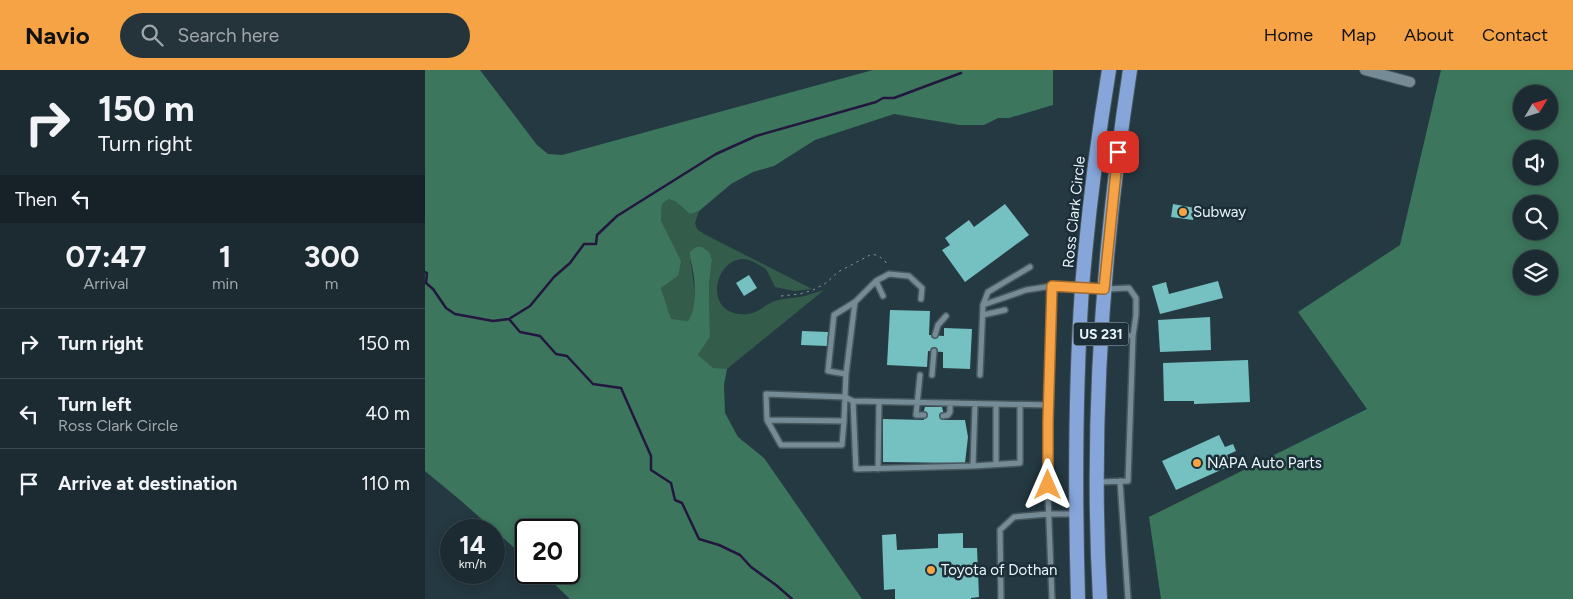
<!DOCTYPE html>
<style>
body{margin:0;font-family:Figtree,sans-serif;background:#25333a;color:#f1f3f6;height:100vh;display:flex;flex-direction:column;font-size:19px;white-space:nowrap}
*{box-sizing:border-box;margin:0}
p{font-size:16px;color:#a0a7ac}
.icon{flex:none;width:28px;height:28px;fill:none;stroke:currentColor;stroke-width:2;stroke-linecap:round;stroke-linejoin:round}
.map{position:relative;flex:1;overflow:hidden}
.details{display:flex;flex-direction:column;background:#1c2b32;width:425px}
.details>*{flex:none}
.top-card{background:#1c2b32;color:#f1f3f6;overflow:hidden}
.needle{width:32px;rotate:52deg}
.controls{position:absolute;left:1088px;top:15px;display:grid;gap:10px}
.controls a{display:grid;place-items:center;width:45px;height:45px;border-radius:50%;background:#1c2b32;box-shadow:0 2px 12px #0003,0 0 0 1px #3a474d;font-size:25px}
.speed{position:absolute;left:15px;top:449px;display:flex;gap:10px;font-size:25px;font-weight:700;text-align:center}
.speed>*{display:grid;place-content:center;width:65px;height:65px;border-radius:50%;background:#1c2b32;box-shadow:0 2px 12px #0003,0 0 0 1px #3a474d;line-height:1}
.speed small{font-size:12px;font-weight:400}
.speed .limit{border:2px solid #111;border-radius:8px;background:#fff;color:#111}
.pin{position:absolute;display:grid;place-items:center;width:42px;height:42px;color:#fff;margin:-21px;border-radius:10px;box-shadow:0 2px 8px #0006}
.me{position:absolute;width:55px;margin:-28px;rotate:0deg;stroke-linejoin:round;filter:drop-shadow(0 0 4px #0008)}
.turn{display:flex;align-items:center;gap:18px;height:105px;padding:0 15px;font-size:22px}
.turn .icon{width:65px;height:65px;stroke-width:2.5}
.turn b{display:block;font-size:35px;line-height:42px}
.then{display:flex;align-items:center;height:48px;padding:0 15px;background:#0003;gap:10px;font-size:19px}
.eta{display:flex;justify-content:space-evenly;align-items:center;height:85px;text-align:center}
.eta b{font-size:30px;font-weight:700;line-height:35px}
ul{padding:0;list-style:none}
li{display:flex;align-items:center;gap:15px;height:70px;padding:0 15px;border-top:1px solid #3a474d}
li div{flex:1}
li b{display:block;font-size:19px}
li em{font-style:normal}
header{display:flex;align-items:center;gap:30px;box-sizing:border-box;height:70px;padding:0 25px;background:#f5a345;color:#111}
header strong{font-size:24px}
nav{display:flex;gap:28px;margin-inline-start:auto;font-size:18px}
.search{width:350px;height:45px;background:#25333a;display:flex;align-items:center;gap:12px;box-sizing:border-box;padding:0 18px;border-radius:28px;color:#a0a7ac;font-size:19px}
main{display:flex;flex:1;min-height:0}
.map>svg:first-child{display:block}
</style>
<header>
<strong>Navio</strong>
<div class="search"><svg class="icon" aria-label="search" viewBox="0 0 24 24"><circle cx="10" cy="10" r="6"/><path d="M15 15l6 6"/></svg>Search here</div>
<nav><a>Home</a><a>Map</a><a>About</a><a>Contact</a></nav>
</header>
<main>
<section class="details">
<div class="top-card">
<div class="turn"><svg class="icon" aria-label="right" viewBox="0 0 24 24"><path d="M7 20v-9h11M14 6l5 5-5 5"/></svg><div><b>150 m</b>Turn right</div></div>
<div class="then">Then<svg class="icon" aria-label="left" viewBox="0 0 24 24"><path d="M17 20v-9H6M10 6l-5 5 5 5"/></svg></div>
</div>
<div class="eta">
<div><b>07:47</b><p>Arrival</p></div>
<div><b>1</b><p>min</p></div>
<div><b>300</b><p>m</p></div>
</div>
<ul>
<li><svg class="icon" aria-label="right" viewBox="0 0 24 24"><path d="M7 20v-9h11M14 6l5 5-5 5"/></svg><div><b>Turn right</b></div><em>150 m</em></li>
<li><svg class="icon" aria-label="left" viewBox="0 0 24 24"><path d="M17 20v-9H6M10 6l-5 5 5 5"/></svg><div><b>Turn left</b><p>Ross Clark Circle</p></div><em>40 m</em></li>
<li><svg class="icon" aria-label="arrive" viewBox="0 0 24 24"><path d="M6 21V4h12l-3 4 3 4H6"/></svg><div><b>Arrive at destination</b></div><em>110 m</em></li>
</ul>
</section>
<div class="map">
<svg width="1148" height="529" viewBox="0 0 1148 529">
<rect width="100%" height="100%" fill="#253942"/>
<path fill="#345c4a" d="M244 129 251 132 265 144 274 141 270 153 272 159 279 164 387 219 370 221 350 217 341 199C334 195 324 188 317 189 291 190 278 240 315 244 333 246 336 236 350 231 359 228 370 228 380 226 386 224 393 222 399 220L302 299H288L273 285 285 267 284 215 287 190H265C268 206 274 238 263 251L246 250 236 218 253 206 243 167 236 151 237 134Z"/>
<path fill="#3c775d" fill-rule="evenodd" d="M0 0H55L112 75 123 84 137 85 448 0H628V35L584 48H573L559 55H535L469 44 390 70 349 96 328 102 306 114 274 141 265 144 251 132 244 129 237 134 236 151 256 191 253 206 236 218 246 249 263 251C271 241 270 219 269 207 268 198 265 191 265 182L271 177H277L284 182 287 190 284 215 285 267 273 285 288 298 302 299 299 315 300 343 313 367 339 388 437 529H145L118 503 144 502V460H101V488L35 430 0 401Z
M1016 0H1148V529H736L724 447 942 339 873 242 975 175ZM1096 24H1124V51H1096ZM1096 79H1124V106H1096ZM1096 134H1124V161H1096ZM1096 189H1124V216H1096Z"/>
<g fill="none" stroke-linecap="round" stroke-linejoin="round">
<path stroke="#23163f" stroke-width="2.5" d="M0 202 2 203 1 213 8 219 21 238 30 244 68 251 84 249 95 262 115 266 131 284 142 286 168 314 196 318 226 386V400L246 413 250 430 257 433 274 469 294 475 315 485 326 497 351 515 367 529
M84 249 105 236 129 207 145 193 159 174H171L172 165 192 146 291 84 331 66 451 32 458 28H469L536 3"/>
</g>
<path fill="#75c0c1" d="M580 134 604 165 540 212 517 180 525 175 520 168 544 150 549 157Z
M748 134 770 138 768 150 746 147Z
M324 205 332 218 319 226 311 213Z
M793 211 798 228 735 244 727 216 741 212 744 224Z
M465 240 505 241 504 265 519 266V258L547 259 545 299 518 298V282L503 281 502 297 462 295Z
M785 247 786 280 735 282 733 250Z
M377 261 403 262 402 276 376 275Z
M823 290 825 332 769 334V331H739L738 293Z
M500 337H517L519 345 518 350H540L543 367 540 393 458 392V349L499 350 498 344Z
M794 365 800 377 808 374 811 381 802 385 807 395 751 420 737 391Z
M538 463V478H552L554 527 546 528V529H470V519L459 520 457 465 471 464 472 480 513 478V464Z"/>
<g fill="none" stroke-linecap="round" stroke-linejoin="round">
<defs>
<path id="service" d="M451 211 458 226
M627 216 622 401 627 529
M496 229 497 218 484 206 464 204 451 211 430 232 421 304 419 351 342 350 341 324 420 327 428 331 623 335
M558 235 563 222 605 197
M558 245 580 240
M678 264 708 266
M510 265 513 255 521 246
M421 304 403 301 409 245 430 232
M495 305 491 345H499
M507 305 509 281
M555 305 558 235 601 220 627 216 657 218
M428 331 431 399 548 396
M550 334 548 396 595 393V335
M571 334V394
M518 346 523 345 525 342V333
M342 350 356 375H417L419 351
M453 399 454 332
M695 411 703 529
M674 412 703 411 708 266 711 245V228L704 218 682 219
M576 529 575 460 589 447 623 444H650"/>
<path id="minor" d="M940 0 985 12"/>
<path id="trunk" d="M653 529C650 425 650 322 657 218 663 145 672 72 684 0
M675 529C665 352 678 175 705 0"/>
</defs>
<use href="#service" stroke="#46575e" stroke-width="8"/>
<use href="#minor" stroke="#46575e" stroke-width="12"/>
<use href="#trunk" stroke="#46575e" stroke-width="16"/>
<path stroke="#82939a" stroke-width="1" stroke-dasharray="2.5 4" stroke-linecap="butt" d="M356 226 375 224 388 220 401 213 413 202 447 184 454 186 460 191 463 196"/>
<use href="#service" stroke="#758b96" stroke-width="5"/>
<use href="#minor" stroke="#758b96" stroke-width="10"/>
<use href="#trunk" stroke="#86a6da" stroke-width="14"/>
</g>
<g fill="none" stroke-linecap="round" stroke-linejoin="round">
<defs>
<path id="route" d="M623 415V351L627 216 679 219 693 82"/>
</defs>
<use href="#route" stroke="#9f6a2d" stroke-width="12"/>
<use href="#route" stroke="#f5a345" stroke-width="9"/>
</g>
<g fill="#f5a345" stroke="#1c2f38" stroke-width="2">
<circle cx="758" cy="142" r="5"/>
<circle cx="772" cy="393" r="5"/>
<circle cx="506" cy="500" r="5"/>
</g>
<g text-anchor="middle" stroke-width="5" stroke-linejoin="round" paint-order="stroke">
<rect fill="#1c2f38" stroke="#abb9bf" stroke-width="1" x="648.5" y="252.5" width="55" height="23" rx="4"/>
<g font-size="14" font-weight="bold" fill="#e8f4f9">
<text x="676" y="269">US 231</text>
</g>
<g font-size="15" fill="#e8f4f9" stroke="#1c2f38">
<text transform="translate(649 142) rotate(-84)" y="5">Ross Clark Circle</text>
</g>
<g font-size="15" fill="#e8f4f9" stroke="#1c2f38" text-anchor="start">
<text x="768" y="147">Subway</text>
<text x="782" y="398">NAPA Auto Parts</text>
<text x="516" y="505">Toyota of Dothan</text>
</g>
</g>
</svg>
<div class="controls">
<a><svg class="needle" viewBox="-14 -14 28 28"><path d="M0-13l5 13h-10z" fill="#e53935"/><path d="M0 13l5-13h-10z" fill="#a0a7ac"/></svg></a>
<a><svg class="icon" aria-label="sound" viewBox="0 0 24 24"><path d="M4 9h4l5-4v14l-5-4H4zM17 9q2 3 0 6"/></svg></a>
<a><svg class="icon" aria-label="search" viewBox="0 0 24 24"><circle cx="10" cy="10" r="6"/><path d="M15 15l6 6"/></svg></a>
<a><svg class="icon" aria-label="layers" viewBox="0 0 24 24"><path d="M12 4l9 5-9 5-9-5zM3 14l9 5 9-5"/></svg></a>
</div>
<div class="speed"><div>14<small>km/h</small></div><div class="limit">20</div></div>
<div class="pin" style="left:693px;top:82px;background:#d93025"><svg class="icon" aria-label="arrive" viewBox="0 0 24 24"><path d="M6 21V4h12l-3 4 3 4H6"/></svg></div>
<svg class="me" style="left:623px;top:415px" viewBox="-20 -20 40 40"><path d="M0-17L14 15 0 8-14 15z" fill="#f5a345" stroke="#fff" stroke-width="4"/></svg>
</div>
</main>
